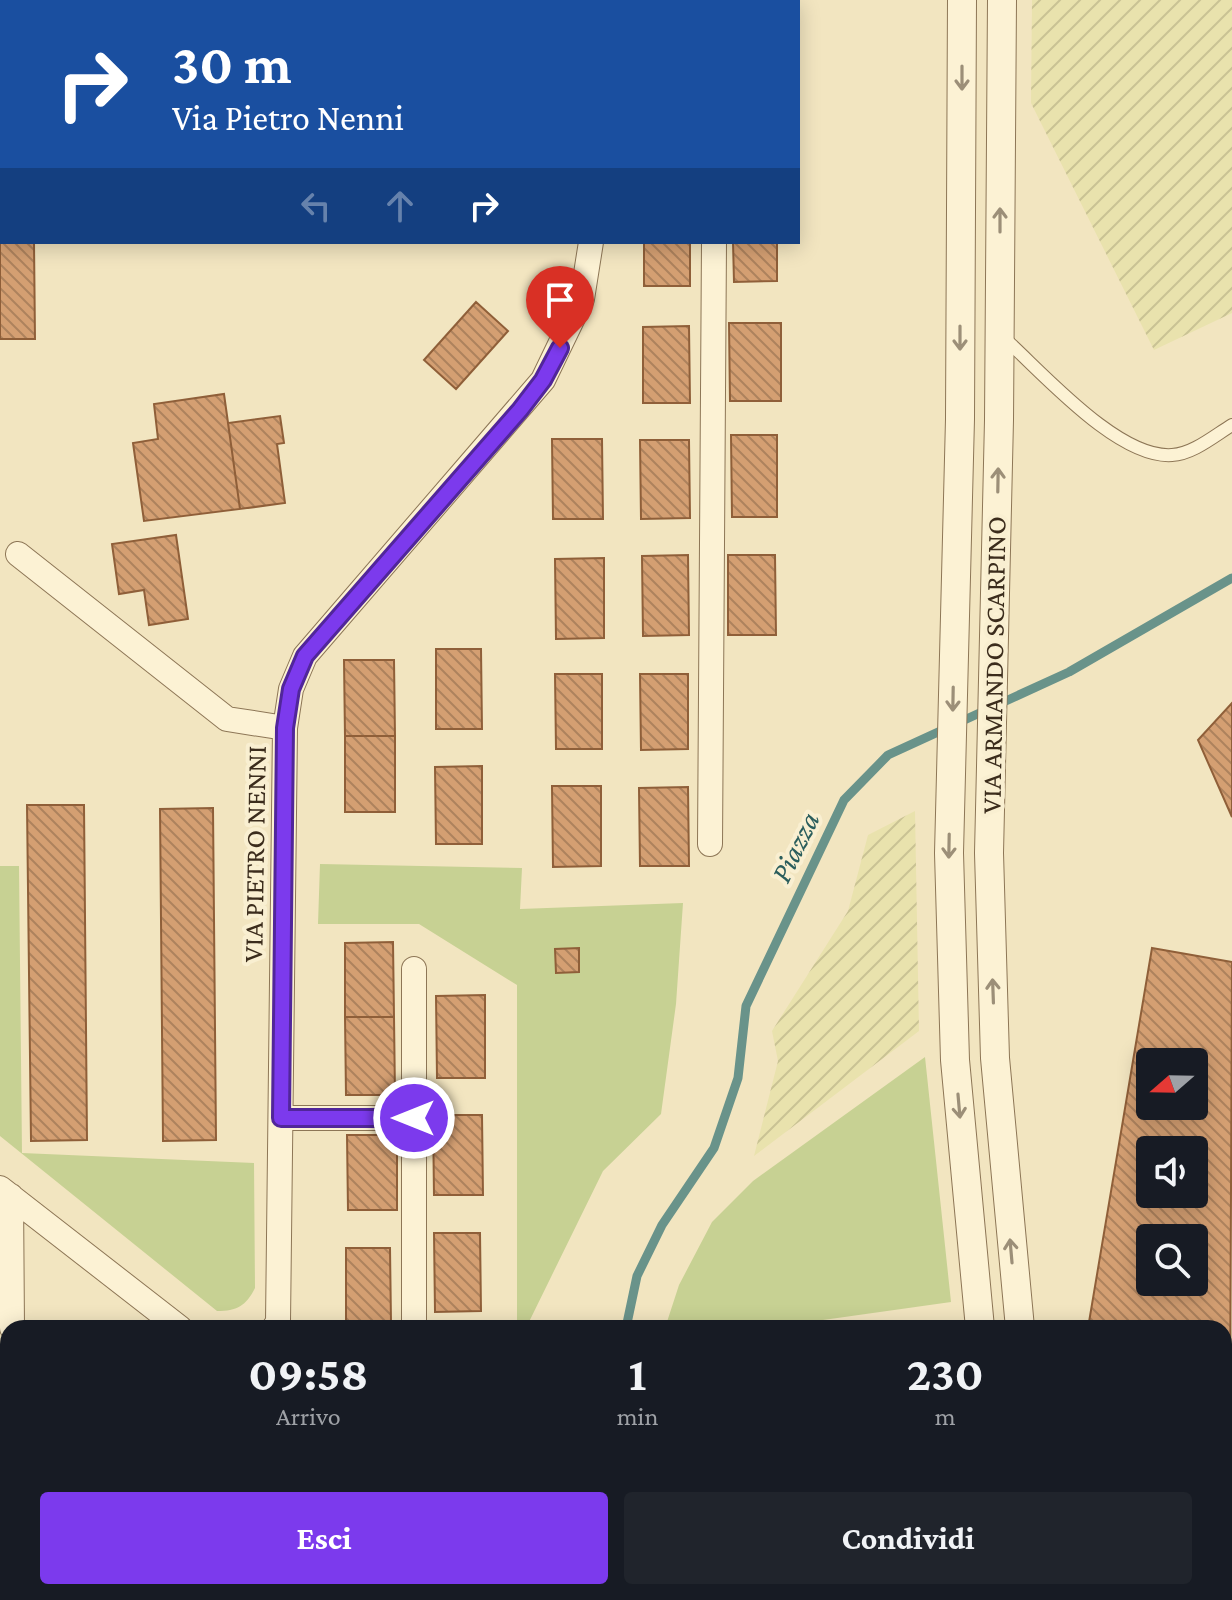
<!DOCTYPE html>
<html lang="it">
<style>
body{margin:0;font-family:"Crimson Pro",serif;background:#20242c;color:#f1f3f6;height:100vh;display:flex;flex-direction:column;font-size:30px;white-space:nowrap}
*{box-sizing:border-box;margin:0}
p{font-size:26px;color:#9ea1a6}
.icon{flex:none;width:44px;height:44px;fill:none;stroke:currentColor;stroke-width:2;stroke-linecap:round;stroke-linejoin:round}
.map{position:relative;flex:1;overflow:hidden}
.panel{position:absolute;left:0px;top:1320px;width:1232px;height:280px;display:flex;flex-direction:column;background:#171b24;border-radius:24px 24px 0 0;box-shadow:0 4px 20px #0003}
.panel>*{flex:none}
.guide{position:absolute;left:0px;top:0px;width:800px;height:244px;box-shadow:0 4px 20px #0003;background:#1a4fa0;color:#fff;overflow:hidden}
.needle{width:52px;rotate:250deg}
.fabs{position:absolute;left:1136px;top:1048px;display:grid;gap:16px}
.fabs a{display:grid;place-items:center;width:72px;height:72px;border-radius:8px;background:#171b24;box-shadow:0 4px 20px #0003;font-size:40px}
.pin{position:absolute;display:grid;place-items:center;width:68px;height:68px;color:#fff;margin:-82px -34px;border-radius:50% 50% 50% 0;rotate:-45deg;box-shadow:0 0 8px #0007}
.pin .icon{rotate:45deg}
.me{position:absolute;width:88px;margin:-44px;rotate:270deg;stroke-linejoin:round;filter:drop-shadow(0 0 6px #0008)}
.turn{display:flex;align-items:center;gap:28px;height:168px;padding:0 40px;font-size:36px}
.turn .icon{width:104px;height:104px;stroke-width:2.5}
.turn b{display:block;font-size:56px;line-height:68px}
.lanes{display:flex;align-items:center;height:76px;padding:0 40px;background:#0003;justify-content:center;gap:40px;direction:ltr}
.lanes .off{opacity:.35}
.eta{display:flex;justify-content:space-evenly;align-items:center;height:136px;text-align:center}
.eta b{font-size:48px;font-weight:700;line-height:56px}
.action{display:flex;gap:16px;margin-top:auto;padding:16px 40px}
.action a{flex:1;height:92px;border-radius:8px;background:#7c3aed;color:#fff;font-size:32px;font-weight:700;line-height:92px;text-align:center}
.action a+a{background:#20242c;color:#f1f3f6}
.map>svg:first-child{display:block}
</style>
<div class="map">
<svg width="1232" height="1600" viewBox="0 0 1232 1600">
<defs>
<pattern id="farmland-furrows" width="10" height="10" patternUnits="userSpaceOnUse" patternTransform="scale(2)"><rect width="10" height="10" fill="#e9e2ad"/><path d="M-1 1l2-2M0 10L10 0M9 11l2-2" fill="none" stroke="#c9c294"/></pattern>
<pattern id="building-back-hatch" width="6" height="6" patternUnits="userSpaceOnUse" patternTransform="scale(2)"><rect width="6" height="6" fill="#d49f72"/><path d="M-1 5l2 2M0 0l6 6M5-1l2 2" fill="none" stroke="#ad825d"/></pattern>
</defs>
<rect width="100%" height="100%" fill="#f2e5c0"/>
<path fill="url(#farmland-furrows)" d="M1032 0H1232V313L1154 350 1031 103Z
M915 811 919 1031 754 1156 778 1061 772 1031 848 911 868 835Z"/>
<path fill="#c7d193" d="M320 864 522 868 520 909 683 903 676 1004 661 1114 603 1171 526 1328H517V985L419 924H318Z
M0 866H19L22 1153 254 1163 255 1288C246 1306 237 1311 217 1311L0 1136Z
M925 1057 951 1302 816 1321 812 1328H665L679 1285 712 1222 753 1181Z"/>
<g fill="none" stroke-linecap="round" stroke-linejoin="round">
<path stroke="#69938a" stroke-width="9" d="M626 1328 637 1276 662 1225 714 1148 738 1078 746 1006 844 800 888 755 1069 672 1232 578
M428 1600 435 1592"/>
</g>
<path fill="url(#building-back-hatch)" stroke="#8f5f39" stroke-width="2" fill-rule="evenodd" d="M0 65 2 242H34L35 339H0Z
M644 242H690V286H644Z
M733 242H777V281L734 282Z
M476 302 508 331 456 389 424 360Z
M729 323H781V401H730Z
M689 326 690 403H643V327Z
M224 394 240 509 144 521 133 443 158 439 154 404Z
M280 416 284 443 277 444 285 503 240 509 228 423Z
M731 435H777V517H732Z
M552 439H602L603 519H553Z
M640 440H689L690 518 641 519Z
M176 535 188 619 149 625 144 590 119 594 112 544Z
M688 555 689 635 643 636 642 556Z
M728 555H775L776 635H728Z
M604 558V638L556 639 555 559Z
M436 649H481L482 729H436Z
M344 660H394L395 736H345Z
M555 674H602V749H556Z
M640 674H688V749L641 750Z
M1232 703V817L1198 740Z
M345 736H395V812H345Z
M482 766V844H436L435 767Z
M552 786H601V866L553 867Z
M688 787 689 866H640L639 788Z
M27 805H84L87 1140 31 1141Z
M213 808 216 1140 163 1141 160 809Z
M393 942 394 1017H345V943Z
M579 948V972L556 973 555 949Z
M1152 948 1232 962 1230 1417 1224 1416V1328H1088ZM1150 1062H1194V1106H1150ZM1150 1150H1194V1194H1150ZM1150 1238H1194V1282H1150Z
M485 995V1078H437L436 996Z
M345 1017H394L395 1095H346Z
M433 1115H482L483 1195H434Z
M347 1135H397V1210H348Z
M434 1233H480L481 1311 435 1312Z
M346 1248H390L391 1323H346Z
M346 1323H391V1328H346Z
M1224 1476 1232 1477V1600L1194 1597 1195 1592H1224Z
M0 1504H8V1556H0Z"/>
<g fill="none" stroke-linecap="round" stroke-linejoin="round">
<defs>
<path id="service" d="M1004 338C1042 372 1118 459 1172 455 1193 454 1214 436 1232 425
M1224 1446 1232 1447
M1168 1600 1169 1592"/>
<path id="minor" d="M599 2V0
M716 2V0
M18 554 227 719 285 728
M710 844 714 242
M414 969V1328
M281 1118H414
M0 1188 180 1328
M11 1196 12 1328
M274 1328 278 1322 285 728 291 689 305 656 543 380 582 299 591 242"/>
<path id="tertiary" d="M962 0 960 419 949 853 955 1060 980 1328
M1002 0 999 420 989 853 995 1058 1020 1328
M1066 1592 1072 1600
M987 1600 993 1592"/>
</defs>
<use href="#service" stroke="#8d7656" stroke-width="14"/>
<use href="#minor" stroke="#8d7656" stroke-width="26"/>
<use href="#tertiary" stroke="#8d7656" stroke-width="30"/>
<use href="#service" stroke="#fcf2d4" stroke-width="12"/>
<use href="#minor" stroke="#fcf2d4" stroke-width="24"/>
<use href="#tertiary" stroke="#fcf2d4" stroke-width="28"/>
</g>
<defs><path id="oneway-shaft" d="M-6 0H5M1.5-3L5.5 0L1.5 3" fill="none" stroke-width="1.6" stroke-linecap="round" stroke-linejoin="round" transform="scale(2)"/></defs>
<g stroke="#9c8f78">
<use href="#oneway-shaft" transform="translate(962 78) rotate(90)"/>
<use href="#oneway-shaft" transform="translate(1000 220) rotate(-90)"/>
<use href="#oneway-shaft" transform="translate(960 338) rotate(90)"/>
<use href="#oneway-shaft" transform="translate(998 480) rotate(-89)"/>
<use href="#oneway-shaft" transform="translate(953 699) rotate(91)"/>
<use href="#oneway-shaft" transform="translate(949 846) rotate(91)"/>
<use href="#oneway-shaft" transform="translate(993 991) rotate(-92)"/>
<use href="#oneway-shaft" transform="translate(959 1106) rotate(85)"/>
<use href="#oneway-shaft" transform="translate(1011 1251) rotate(-95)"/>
</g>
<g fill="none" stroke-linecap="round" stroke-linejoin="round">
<defs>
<path id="route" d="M414 1118H281L285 728 291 689 305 656 520 410 543 380 560 348"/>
</defs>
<use href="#route" stroke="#51269a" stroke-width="20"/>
<use href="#route" stroke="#7c3aed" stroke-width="14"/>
</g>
<g text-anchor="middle" stroke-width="8" stroke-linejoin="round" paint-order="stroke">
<g font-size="28" fill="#3b2c1c" stroke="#f9efd1">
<text transform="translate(993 665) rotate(-89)" y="10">VIA ARMANDO SCARPINO</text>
<text transform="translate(254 854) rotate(-89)" y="10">VIA PIETRO NENNI</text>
</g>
<g font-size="30" font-style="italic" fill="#2a5d5c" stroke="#f9efd1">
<text transform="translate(795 847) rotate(-64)" y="10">Piazza</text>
</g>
</g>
</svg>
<div class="fabs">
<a><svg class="needle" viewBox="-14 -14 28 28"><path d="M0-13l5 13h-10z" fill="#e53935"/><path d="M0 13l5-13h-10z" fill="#9ea1a6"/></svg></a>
<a><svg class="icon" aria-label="sound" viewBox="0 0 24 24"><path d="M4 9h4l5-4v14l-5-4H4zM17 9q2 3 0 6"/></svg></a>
<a><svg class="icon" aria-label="search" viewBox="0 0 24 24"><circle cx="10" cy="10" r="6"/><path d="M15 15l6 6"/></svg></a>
</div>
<div class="pin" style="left:560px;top:348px;background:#d93025"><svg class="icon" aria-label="arrive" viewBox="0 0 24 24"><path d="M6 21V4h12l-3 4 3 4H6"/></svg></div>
<svg class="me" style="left:414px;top:1118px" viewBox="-20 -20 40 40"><circle r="17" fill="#7c3aed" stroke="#fff" stroke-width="3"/><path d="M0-11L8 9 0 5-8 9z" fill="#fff"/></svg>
<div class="guide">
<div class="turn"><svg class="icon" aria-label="right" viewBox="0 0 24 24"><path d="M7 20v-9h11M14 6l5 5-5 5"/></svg><div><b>30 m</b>Via Pietro Nenni</div></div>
<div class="lanes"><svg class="icon off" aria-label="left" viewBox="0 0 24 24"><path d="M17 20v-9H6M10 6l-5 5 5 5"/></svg><svg class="icon off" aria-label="ahead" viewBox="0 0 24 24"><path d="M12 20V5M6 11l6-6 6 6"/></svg><svg class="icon" aria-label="right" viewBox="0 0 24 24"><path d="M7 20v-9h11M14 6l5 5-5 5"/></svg></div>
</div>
<section class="panel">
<div class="eta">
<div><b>09:58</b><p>Arrivo</p></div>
<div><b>1</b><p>min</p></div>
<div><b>230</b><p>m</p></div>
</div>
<div class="action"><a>Esci</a><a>Condividi</a></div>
</section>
</div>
